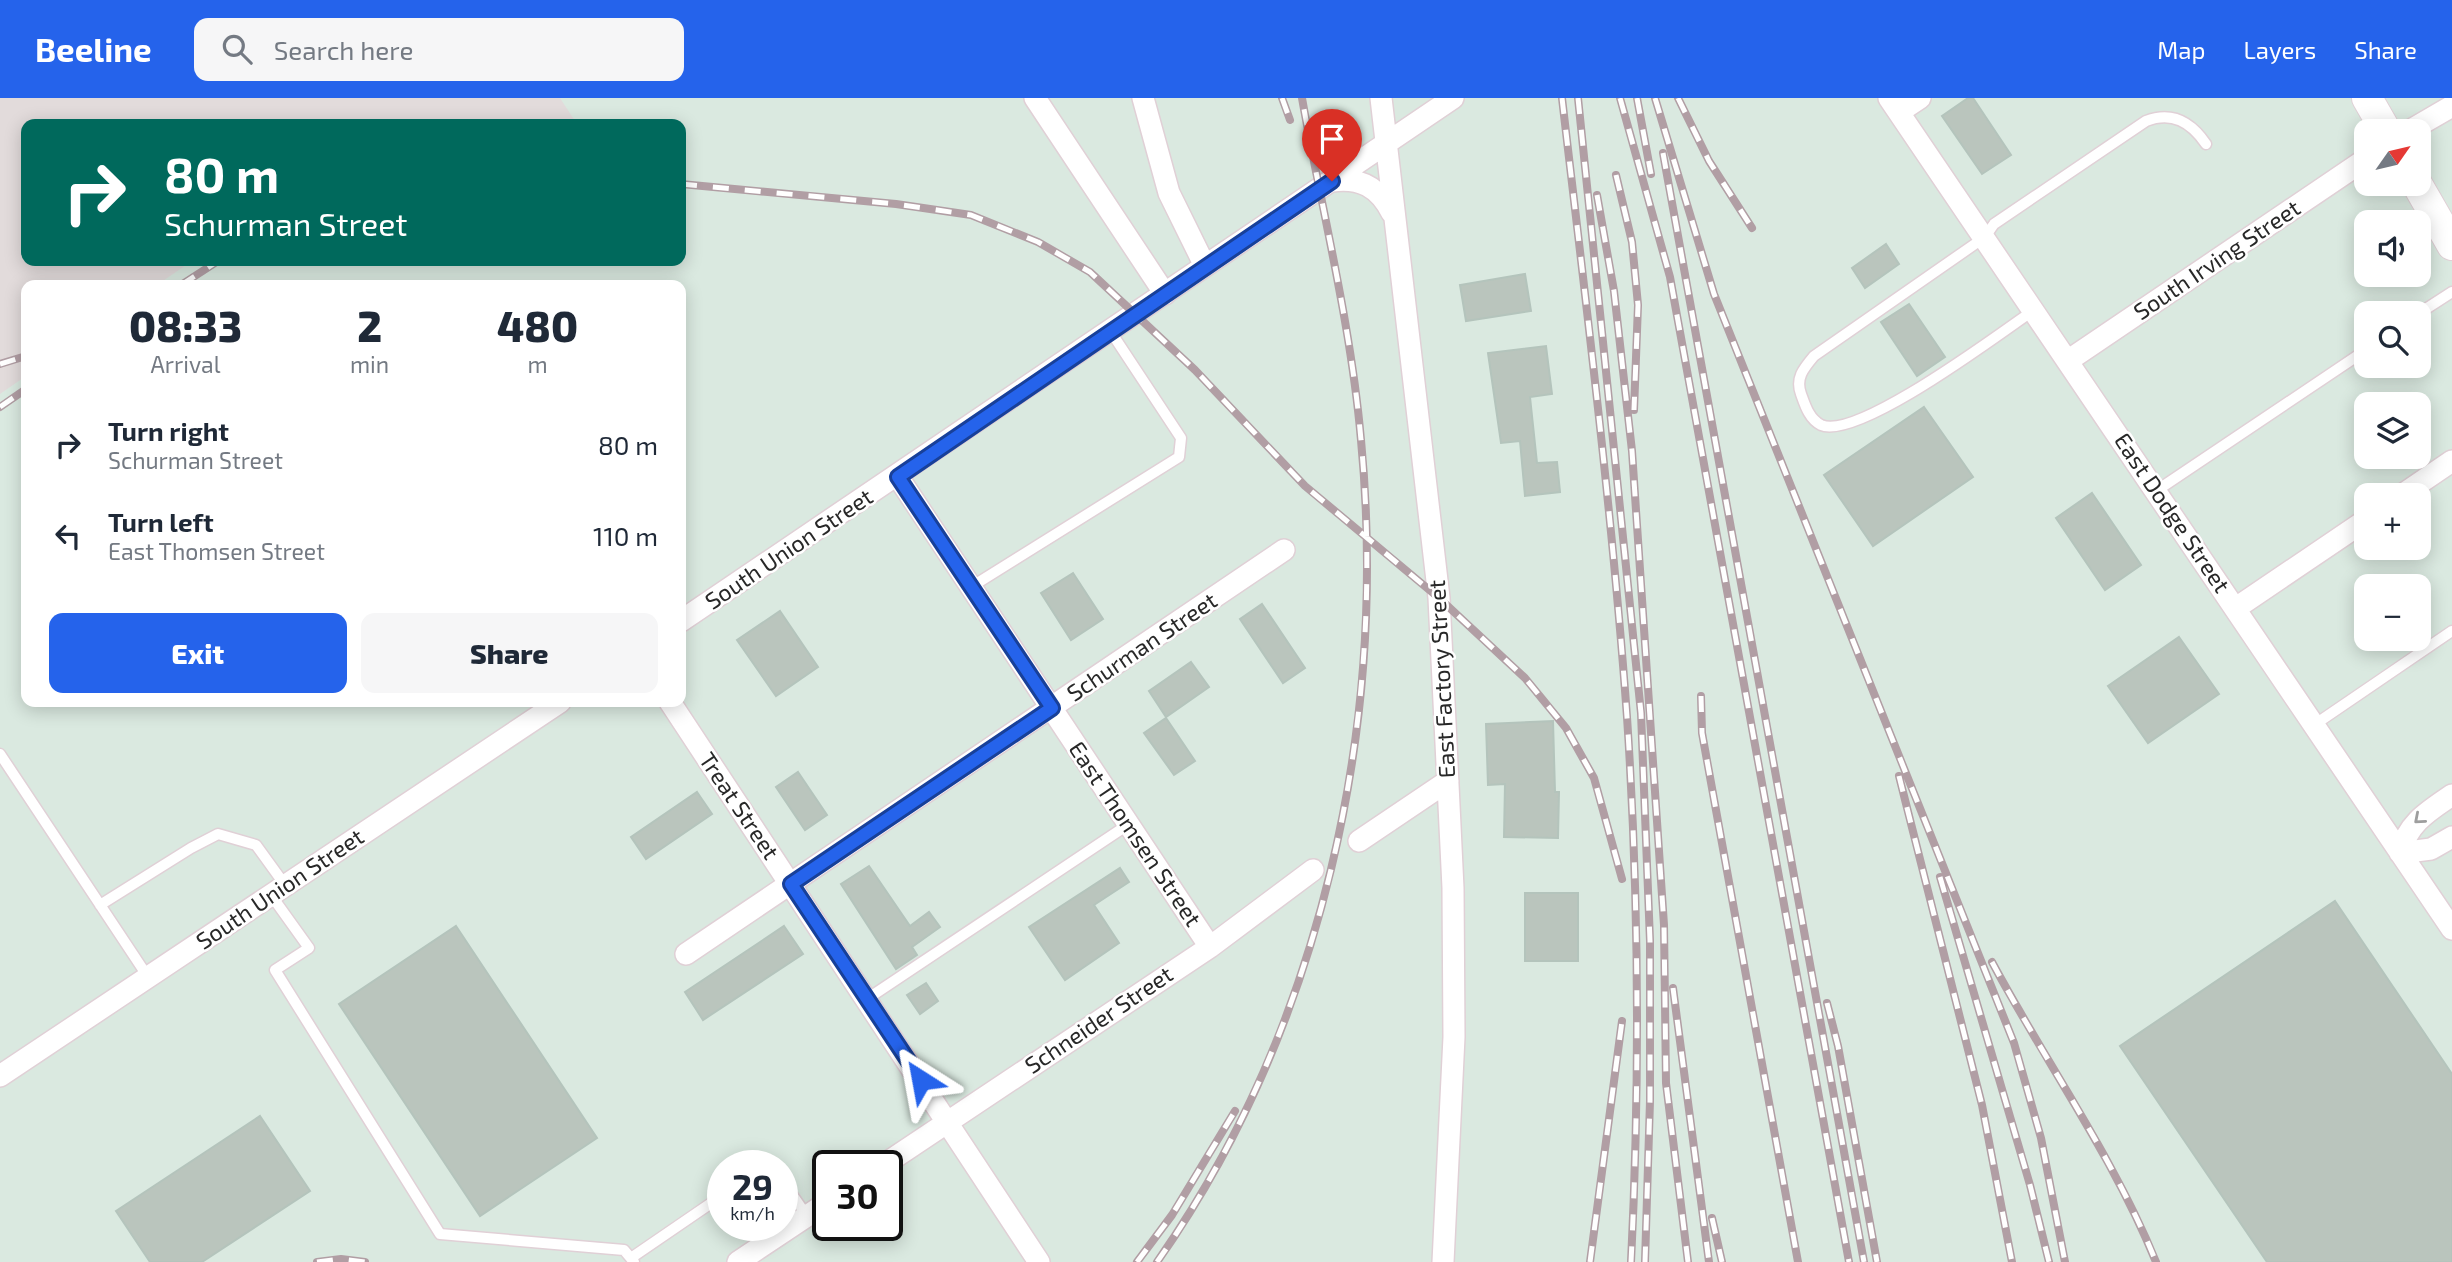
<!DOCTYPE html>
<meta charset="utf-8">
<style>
body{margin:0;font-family:"Exo 2",sans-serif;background:#f6f6f7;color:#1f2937;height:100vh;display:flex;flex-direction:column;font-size:26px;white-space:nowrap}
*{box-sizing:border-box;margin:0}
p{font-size:23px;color:#747a83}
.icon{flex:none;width:38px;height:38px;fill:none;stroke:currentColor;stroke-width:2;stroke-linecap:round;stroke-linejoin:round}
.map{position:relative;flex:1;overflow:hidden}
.drawer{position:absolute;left:21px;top:182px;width:665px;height:427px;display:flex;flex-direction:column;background:#fff;border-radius:14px;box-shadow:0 4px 18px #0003}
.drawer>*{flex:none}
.top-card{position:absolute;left:21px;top:21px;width:665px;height:147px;border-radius:14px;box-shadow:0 4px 18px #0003;background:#00695c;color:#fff;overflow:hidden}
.needle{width:46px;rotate:56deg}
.buttons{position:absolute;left:2354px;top:21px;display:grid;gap:14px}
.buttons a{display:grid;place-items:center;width:77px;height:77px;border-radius:14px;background:#fff;box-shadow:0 4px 18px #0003;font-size:35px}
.speed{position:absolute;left:707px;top:1052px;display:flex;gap:14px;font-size:35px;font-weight:700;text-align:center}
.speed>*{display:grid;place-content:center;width:91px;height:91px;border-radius:50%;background:#fff;box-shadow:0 4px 18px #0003;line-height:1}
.speed small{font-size:18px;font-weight:400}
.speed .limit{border:4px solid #111;border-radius:10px;background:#fff;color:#111}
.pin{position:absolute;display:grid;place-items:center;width:60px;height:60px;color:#fff;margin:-72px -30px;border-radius:50% 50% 50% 0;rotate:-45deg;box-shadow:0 0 7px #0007}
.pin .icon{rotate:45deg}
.me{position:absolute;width:77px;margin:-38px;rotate:326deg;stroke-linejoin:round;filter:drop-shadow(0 0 5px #0008)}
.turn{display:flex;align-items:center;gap:24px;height:147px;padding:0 28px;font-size:32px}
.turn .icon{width:91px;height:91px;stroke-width:2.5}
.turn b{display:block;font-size:49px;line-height:60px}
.eta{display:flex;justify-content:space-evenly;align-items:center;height:119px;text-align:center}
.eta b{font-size:42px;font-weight:800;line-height:49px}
.action{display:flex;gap:14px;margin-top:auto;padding:14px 28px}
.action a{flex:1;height:80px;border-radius:14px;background:#2563eb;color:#fff;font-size:28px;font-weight:800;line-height:80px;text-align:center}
.action a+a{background:#f6f6f7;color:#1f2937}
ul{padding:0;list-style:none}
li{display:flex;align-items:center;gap:21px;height:91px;padding:0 28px}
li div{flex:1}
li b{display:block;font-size:26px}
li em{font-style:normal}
header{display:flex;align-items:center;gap:42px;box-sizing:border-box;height:98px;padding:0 35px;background:#2563eb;color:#fff}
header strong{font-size:33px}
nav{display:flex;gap:38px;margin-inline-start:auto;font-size:24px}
.search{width:490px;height:63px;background:#f6f6f7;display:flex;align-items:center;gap:18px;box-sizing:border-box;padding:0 24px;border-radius:14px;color:#747a83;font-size:26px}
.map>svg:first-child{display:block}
</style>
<header>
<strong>Beeline</strong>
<div class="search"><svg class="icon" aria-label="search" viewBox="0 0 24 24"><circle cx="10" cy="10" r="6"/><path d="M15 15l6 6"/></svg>Search here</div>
<nav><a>Map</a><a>Layers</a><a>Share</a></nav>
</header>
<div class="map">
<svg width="2452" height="1164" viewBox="0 0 2452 1164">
<rect width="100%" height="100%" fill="#dae9e0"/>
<path fill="#e2dbdb" d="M0 0H560L577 26H26V163H192L157 187H26V278L0 296Z"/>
<path fill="#bac5bd" stroke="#b4c4bc" stroke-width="2" d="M1968 0H1973L2011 57 1982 76 1942 18Z
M1886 146 1899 166 1865 190 1852 170Z
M1525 176 1531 213 1466 223 1460 187Z
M1909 206 1945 259 1917 278 1881 224Z
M1546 248 1552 296 1530 299 1537 365 1557 364 1560 394 1525 398 1520 343 1501 345 1488 255Z
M1924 309 1973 379 1873 448 1824 377Z
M2092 395 2141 467 2105 492 2056 420Z
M1073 475 1103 521 1071 542 1041 495Z
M1262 506 1305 570 1283 585 1240 521Z
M780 513 818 569 776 598 737 542Z
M2179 539 2219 596 2148 645 2108 588Z
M1191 564 1209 589 1166 619 1149 593Z
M1166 620 1195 663 1174 677 1144 635Z
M1553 623 1555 694H1559L1558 740 1504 739 1505 686 1488 687 1486 626Z
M798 674 827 717 805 732 776 689Z
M697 694 712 716 646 761 631 739Z
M869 768 910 828 929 814 940 829 912 849 917 857 896 871 841 786Z
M1120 770 1129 784 1094 807 1119 845 1065 882 1029 829Z
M1525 795H1578V863H1525Z
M2335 803 2452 976V1164H2267L2120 948Z
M456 828 597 1040 480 1118 339 906Z
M784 828 803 856 703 922 685 894Z
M926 885 938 903 920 916 907 897Z
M260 1018 310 1093 202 1164H150L116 1113Z"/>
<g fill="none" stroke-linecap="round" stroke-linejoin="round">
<defs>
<path id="lane" d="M2034 212C1999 236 1857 343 1821 327 1809 321 1805 307 1801 296 1795 280 1804 270 1814 258L1985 139 1994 126 2146 23C2172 13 2191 24 2206 46
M2418 216 2452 194
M2156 393 2366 252
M971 489 1179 359 1181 340 1111 234
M2314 627 2452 533
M0 656 148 879
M271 797 309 850 275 872 440 1136 624 1152 634 1164
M100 807 191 750 218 736 256 747 285 787
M867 901 1129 726
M766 1068 771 1064 773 1068
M782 1082 807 1118
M631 1160 723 1097"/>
<path id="street" d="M1035 0 1165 196
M1143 0 1169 95 1205 168
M1381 0 1439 500 1453 790 1454 939 1443 1164
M1889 0 2452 831
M1899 14 1920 0
M2409 33 2452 8
M1332 83C1360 79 1379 89 1392 115
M2069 262 2366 61
M898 379 1210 849
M2402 397 2452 363
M2236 510 2366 422
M681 523 1453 0
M670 604 1039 1164
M2452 697C2427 714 2408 725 2400 755L2431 751 2452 739
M1359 743 1448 683
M686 856 1284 452
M0 978 560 604
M882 1068 1210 849 1313 772
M738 1164 828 1104"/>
<path id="secondary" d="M2367 0 2386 33
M2417 86 2452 147"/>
</defs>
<use href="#lane" stroke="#e0d0d6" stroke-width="13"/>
<use href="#street" stroke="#e0d0d6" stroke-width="24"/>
<use href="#secondary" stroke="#e0d0d6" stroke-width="32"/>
<use href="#lane" stroke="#fff" stroke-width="10"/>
<use href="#street" stroke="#fff" stroke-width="21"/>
<use href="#secondary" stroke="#fff" stroke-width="30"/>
<defs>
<path id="rail" d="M1282 0 1290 22
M1562 0C1586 206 1612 412 1627 619 1639 800 1640 983 1631 1164
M1578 0 1641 615 1650 843V1003L1645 1164
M1620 0 1670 179 1849 1164
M1637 0 1651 76
M1655 0 1714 196 2014 945 2041 1040 2065 1164
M1678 0 1709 63 1752 130
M1663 55 1864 1164
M1616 77 1632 144 1638 207 1634 312
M681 86 896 106 971 117 1038 144 1090 174 1195 272 1305 388 1439 500 1525 580 1566 630 1594 680 1622 781
M1597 97 1614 193 1632 353 1664 827 1666 985 1688 1164
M181 187 218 163
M0 266 26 258
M0 309 26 291
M1701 598 1702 635 1798 1164
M1899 678 1982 1007 2012 1164
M1940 779 2030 1087 2049 1164
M1992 864C2046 965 2113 1058 2156 1164
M1673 890 1709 1164
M1827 905 1838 948 1877 1164
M1712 1120 1722 1164
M317 1164 341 1161 365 1164
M1137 1164 1172 1117 1235 1013
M1157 1164C1322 929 1388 626 1361 342 1351 227 1322 113 1302 0
M1590 1164 1622 923"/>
</defs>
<use href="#rail" stroke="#b19ea4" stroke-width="8"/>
<use href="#rail" stroke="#fff" stroke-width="5" stroke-dasharray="16" stroke-linecap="butt"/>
</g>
<defs><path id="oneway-chevron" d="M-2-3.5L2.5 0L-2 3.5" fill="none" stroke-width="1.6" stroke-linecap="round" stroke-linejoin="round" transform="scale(1.75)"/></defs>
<use stroke="#9e9e9e" href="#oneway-chevron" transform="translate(2419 721) rotate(139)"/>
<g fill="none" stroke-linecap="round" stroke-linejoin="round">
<defs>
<path id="route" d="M921 982 791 786 1052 610 898 379 1332 83"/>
</defs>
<use href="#route" stroke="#184099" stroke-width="18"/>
<use href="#route" stroke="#2563eb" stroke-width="12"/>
</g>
<g text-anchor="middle" stroke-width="5" stroke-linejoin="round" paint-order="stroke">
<g font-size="23" fill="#282828" stroke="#fff">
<text transform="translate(2217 162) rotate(-34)" y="8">South Irving Street</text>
<text transform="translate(2172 415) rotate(56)" y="8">East Dodge Street</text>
<text transform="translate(789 451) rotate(-34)" y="8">South Union Street</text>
<text transform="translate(1142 549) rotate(-34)" y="8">Schurman Street</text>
<text transform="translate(1442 581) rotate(-93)" y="8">East Factory Street</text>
<text transform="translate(739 708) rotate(56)" y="8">Treat Street</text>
<text transform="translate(1135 736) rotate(56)" y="8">East Thomsen Street</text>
<text transform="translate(280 791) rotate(-34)" y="8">South Union Street</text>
<text transform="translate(1099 922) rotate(-34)" y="8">Schneider Street</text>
</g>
</g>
</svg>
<div class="buttons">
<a><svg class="needle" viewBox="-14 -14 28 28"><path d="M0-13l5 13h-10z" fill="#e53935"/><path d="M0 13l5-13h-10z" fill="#747a83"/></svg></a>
<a><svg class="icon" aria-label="sound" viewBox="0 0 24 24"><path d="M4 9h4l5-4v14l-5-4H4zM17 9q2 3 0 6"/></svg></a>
<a><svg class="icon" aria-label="search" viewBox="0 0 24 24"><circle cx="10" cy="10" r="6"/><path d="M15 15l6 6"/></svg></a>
<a><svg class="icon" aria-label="layers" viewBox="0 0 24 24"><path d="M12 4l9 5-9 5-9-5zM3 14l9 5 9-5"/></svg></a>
<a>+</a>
<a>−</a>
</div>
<div class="speed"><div>29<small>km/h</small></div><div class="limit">30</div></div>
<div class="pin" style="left:1332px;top:83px;background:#d93025"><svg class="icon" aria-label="arrive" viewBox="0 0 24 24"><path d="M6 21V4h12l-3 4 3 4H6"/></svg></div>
<svg class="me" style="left:921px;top:982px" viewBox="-20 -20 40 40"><path d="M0-17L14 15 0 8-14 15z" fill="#2563eb" stroke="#fff" stroke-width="4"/></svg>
<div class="top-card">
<div class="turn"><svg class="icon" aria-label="right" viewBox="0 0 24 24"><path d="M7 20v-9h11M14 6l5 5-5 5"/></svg><div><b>80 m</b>Schurman Street</div></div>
</div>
<section class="drawer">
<div class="eta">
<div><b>08:33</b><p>Arrival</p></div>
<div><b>2</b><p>min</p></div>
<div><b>480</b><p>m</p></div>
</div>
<ul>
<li><svg class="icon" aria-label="right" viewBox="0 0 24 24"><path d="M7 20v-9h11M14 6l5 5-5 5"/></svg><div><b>Turn right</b><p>Schurman Street</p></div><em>80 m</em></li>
<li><svg class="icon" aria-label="left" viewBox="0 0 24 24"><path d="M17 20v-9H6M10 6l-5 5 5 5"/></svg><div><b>Turn left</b><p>East Thomsen Street</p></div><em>110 m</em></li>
</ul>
<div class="action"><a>Exit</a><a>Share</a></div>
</section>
</div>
